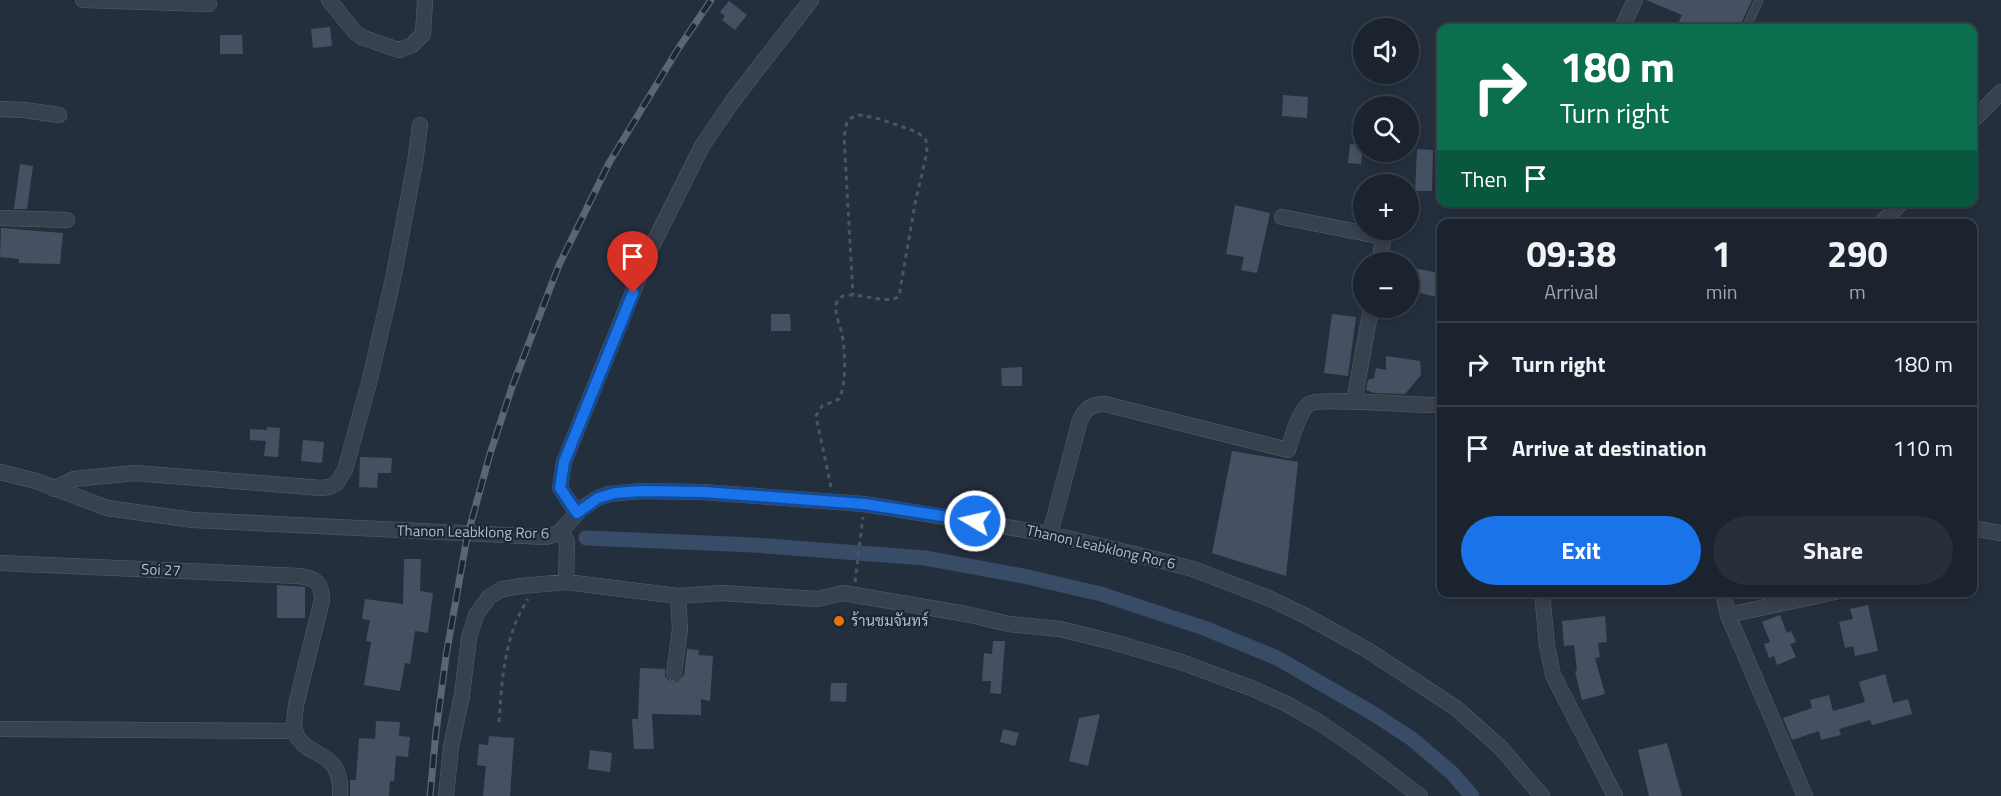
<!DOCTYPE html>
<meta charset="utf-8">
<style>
body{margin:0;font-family:"Titillium Web",Sarabun,sans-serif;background:#282f3a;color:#f1f3f6;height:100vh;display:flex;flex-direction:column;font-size:22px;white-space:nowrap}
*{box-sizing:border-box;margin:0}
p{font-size:20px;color:#a0a4aa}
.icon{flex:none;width:33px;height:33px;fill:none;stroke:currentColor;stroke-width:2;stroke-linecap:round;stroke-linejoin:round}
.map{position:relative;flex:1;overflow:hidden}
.panel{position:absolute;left:1437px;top:219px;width:540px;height:378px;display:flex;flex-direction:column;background:#1b232e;border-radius:12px;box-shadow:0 3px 9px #0003,0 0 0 2px #39404a}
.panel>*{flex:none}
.banner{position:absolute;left:1437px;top:24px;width:540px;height:183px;border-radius:12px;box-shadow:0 3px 9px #0003,0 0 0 2px #39404a;background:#0b6e4f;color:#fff;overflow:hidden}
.buttons{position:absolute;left:1353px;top:18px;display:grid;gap:12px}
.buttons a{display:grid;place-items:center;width:66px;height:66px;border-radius:50%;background:#1b232e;box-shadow:0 3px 9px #0003,0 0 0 2px #39404a;font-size:30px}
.pin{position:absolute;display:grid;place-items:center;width:51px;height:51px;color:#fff;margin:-62px -26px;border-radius:50% 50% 50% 0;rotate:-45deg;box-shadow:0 0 6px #0007}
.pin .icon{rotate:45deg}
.me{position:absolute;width:66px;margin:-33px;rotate:279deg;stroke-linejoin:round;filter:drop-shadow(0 0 4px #0008)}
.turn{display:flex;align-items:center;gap:21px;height:126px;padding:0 24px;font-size:27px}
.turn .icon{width:78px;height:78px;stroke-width:2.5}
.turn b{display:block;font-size:42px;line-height:51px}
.then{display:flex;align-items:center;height:57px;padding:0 24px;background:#0003;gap:12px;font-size:22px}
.eta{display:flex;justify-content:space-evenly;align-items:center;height:102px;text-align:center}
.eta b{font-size:36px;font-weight:700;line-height:42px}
.action{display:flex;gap:12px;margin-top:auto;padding:12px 24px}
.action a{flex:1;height:69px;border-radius:36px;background:#1a73e8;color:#fff;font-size:24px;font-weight:700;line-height:69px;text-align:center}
.action a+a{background:#282f3a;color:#f1f3f6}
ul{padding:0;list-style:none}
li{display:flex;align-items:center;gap:18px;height:84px;padding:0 24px;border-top:2px solid #39404a}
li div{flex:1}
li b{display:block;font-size:22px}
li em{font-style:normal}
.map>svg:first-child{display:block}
</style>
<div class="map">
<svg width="2001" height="796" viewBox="0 0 2001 796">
<rect width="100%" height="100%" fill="#242f3e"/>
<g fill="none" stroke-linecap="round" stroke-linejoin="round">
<path stroke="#394c67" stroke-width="15" d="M586 538 754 545 925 558 1023 576 1101 594 1204 628 1277 658 1374 714 1412 739 1452 773 1472 796"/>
</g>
<path fill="#455162" d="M1646 0H1752L1739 28H1731L1718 23 1715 28H1676L1682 15Z
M729 1 747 15 735 30 722 20 725 16 720 12Z
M330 27 332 46 313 48 311 29Z
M220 35H242L243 54H220Z
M1283 95 1308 97 1307 118 1282 116Z
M1350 144 1363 145 1361 164 1348 163Z
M1417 149 1433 150 1432 191H1415Z
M20 164 33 166 27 209H14Z
M1235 205 1270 213 1257 273 1241 270 1244 257 1226 254Z
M1 228 63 233 60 264 19 263V259L0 257Z
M1408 267 1440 273 1436 297 1408 290Z
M771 314H790L791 331H771Z
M1332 314 1356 317 1348 376 1324 373Z
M1386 356 1420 361 1421 375 1405 394 1374 393 1366 390 1368 380 1374 378 1376 368 1386 370Z
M1022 367V386H1002L1001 368Z
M267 427 280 428 278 457 264 456 266 441 250 440V429L267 430Z
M303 440 324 442 322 463 301 461Z
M1232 451 1298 462 1286 576 1212 553Z
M360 457 392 458 391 473H378L377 488 359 487Z
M404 559H421L420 591 433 593 428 633 415 631 410 664 405 663 400 691 364 685 371 642 366 641 370 620 362 619 365 599 403 604Z
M277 585 305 587V618H277Z
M1868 605 1878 651 1855 656 1853 646 1845 648 1839 622 1853 619 1850 609Z
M1780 615 1787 633 1791 631 1796 642 1790 644 1796 657 1777 665 1774 656 1769 658 1764 644 1770 642 1762 622Z
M1605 616 1607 642 1598 643 1600 657 1595 658 1605 694 1582 700 1575 671H1577L1574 645 1564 646 1562 621Z
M993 641H1005L1001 694 990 693 991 681H982L984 653 992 654Z
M687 649 699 650 698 655 713 656 710 701 701 699V715L652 714 654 749H634L632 719H638L640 668 665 669V676L668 680 677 682 684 675Z
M1885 674 1893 703 1908 699 1912 714 1872 725 1870 720 1839 729 1841 735 1821 740 1819 731 1792 740 1783 718 1812 708 1810 700 1829 695 1833 711 1865 702 1859 682Z
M831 683H847L846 702 830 701Z
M1100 714 1088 766 1069 761 1079 718Z
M376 721 400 722 399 736 410 737 408 757 396 756 394 781H390L389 796H350V780H356L359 738 375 739Z
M1003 729 1019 733 1015 746 1000 742Z
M489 736 514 738 510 796H483L486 766 477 765 479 744 488 745Z
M1667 743 1682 796H1649L1638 750Z
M590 750 612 753 610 772 588 769Z"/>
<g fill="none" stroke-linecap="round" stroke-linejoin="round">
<defs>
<path id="service" d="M1746 28 1759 0"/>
<path id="minor" d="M83 0 209 4
M329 0 354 31 361 37 399 50 412 45 423 34 425 0
M1624 23 1635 0
M0 109 24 110 59 115
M1972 121 2001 92
M1282 217 1383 237
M0 218 67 220
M1880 224 1902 202
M1379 262 1385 230
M1354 402 1371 308
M0 472 36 481 107 508 193 520 546 537 559 533 581 509 598 498 609 494 641 491 703 492 864 504 1050 534 1155 559 1193 569 1268 598 1306 616 1369 651 1456 708 1500 747 1542 796
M54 489 74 479 135 473 321 488 329 487 336 484 345 470 370 379 393 279 415 163 420 125
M577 513 560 488 564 462 650 250 702 146 732 102 811 0
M1972 528 2001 533
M561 531 567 541 566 582
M1050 534 1080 420C1086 408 1092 404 1105 404L1288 450C1292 438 1299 411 1309 404 1319 397 1420 406 1442 405
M0 563 299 576C315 578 322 582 322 600L296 705 294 723 295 731
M1542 592 1547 646 1553 675 1615 796
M1723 592 1728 615 1805 796
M1728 615 1835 592
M674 673 680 629 678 596
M0 729 295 731C304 761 343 745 340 796
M446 796 451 747 462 695 469 638 476 615 489 597 502 589 521 586 566 582 678 596 722 593 818 599 843 593 966 614 1009 624 1060 629 1113 642 1181 662 1251 688 1285 703 1320 723 1361 751 1420 796"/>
</defs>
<use href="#service" stroke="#565f6c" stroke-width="9"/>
<use href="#minor" stroke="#565f6c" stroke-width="16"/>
<path stroke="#44595c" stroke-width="3" stroke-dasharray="4.5 4.5" stroke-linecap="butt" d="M831 487 816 416 822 406 839 399C847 384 845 351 842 334 840 324 833 311 837 302 844 284 886 308 899 296L915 204 927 152 926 140 917 132 880 119 860 115 851 118 847 122 844 137 853 295
M855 582 863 517
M499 722C502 681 504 635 528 599"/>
<use href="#service" stroke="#38414e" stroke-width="8"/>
<use href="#minor" stroke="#38414e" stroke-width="15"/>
<defs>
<path id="rail" d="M430 796 436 732 446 656 467 537 490 454 512 387 559 265 609 163 678 49 711 0"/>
</defs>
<use href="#rail" stroke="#5a6575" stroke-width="7"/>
<use href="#rail" stroke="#1d2633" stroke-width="4.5" stroke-dasharray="14" stroke-linecap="butt"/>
</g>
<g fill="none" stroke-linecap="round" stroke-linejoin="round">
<defs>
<path id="route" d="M633 293 564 462 560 488 577 513 598 498 615 493 641 491 704 492 864 504 975 521"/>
</defs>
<use href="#route" stroke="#114b97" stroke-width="15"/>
<use href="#route" stroke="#1a73e8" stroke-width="10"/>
</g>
<circle fill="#e8710a" stroke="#1d2633" stroke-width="2" cx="839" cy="621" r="6"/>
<g text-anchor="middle" stroke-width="4.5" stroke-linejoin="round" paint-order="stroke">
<g font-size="15" fill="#b4bcc9" stroke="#1d2633">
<text transform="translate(473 532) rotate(1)" y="5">Thanon Leabklong Ror 6</text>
<text transform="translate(1101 547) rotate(13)" y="5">Thanon Leabklong Ror 6</text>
<text transform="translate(161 570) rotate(2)" y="5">Soi 27</text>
</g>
<g font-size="15" fill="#b4bcc9" stroke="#1d2633" text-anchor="start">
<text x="851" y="626">ร้านชมจันทร์</text>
</g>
</g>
</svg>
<div class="buttons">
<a><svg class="icon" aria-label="sound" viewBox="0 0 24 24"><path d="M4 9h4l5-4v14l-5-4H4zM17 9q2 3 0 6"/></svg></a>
<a><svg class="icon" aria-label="search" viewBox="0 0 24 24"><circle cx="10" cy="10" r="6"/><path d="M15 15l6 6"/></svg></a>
<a>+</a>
<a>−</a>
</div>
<div class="pin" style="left:633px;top:293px;background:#d93025"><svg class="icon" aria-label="arrive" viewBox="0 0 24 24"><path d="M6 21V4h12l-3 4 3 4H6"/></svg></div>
<svg class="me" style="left:975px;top:521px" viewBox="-20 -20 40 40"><circle r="17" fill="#1a73e8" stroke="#fff" stroke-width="3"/><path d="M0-11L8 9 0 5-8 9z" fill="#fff"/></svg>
<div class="banner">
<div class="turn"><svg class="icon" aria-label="right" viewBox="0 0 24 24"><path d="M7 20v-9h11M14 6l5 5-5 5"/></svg><div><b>180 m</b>Turn right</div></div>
<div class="then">Then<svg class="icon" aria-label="arrive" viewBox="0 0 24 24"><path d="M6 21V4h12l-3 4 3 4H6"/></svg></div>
</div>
<section class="panel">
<div class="eta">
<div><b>09:38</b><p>Arrival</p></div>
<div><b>1</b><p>min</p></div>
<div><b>290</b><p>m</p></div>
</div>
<ul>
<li><svg class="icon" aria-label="right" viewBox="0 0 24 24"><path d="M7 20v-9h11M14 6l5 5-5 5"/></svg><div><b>Turn right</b></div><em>180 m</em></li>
<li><svg class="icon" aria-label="arrive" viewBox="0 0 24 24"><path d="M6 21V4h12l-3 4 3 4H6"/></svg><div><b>Arrive at destination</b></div><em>110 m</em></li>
</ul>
<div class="action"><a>Exit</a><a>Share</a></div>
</section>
</div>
